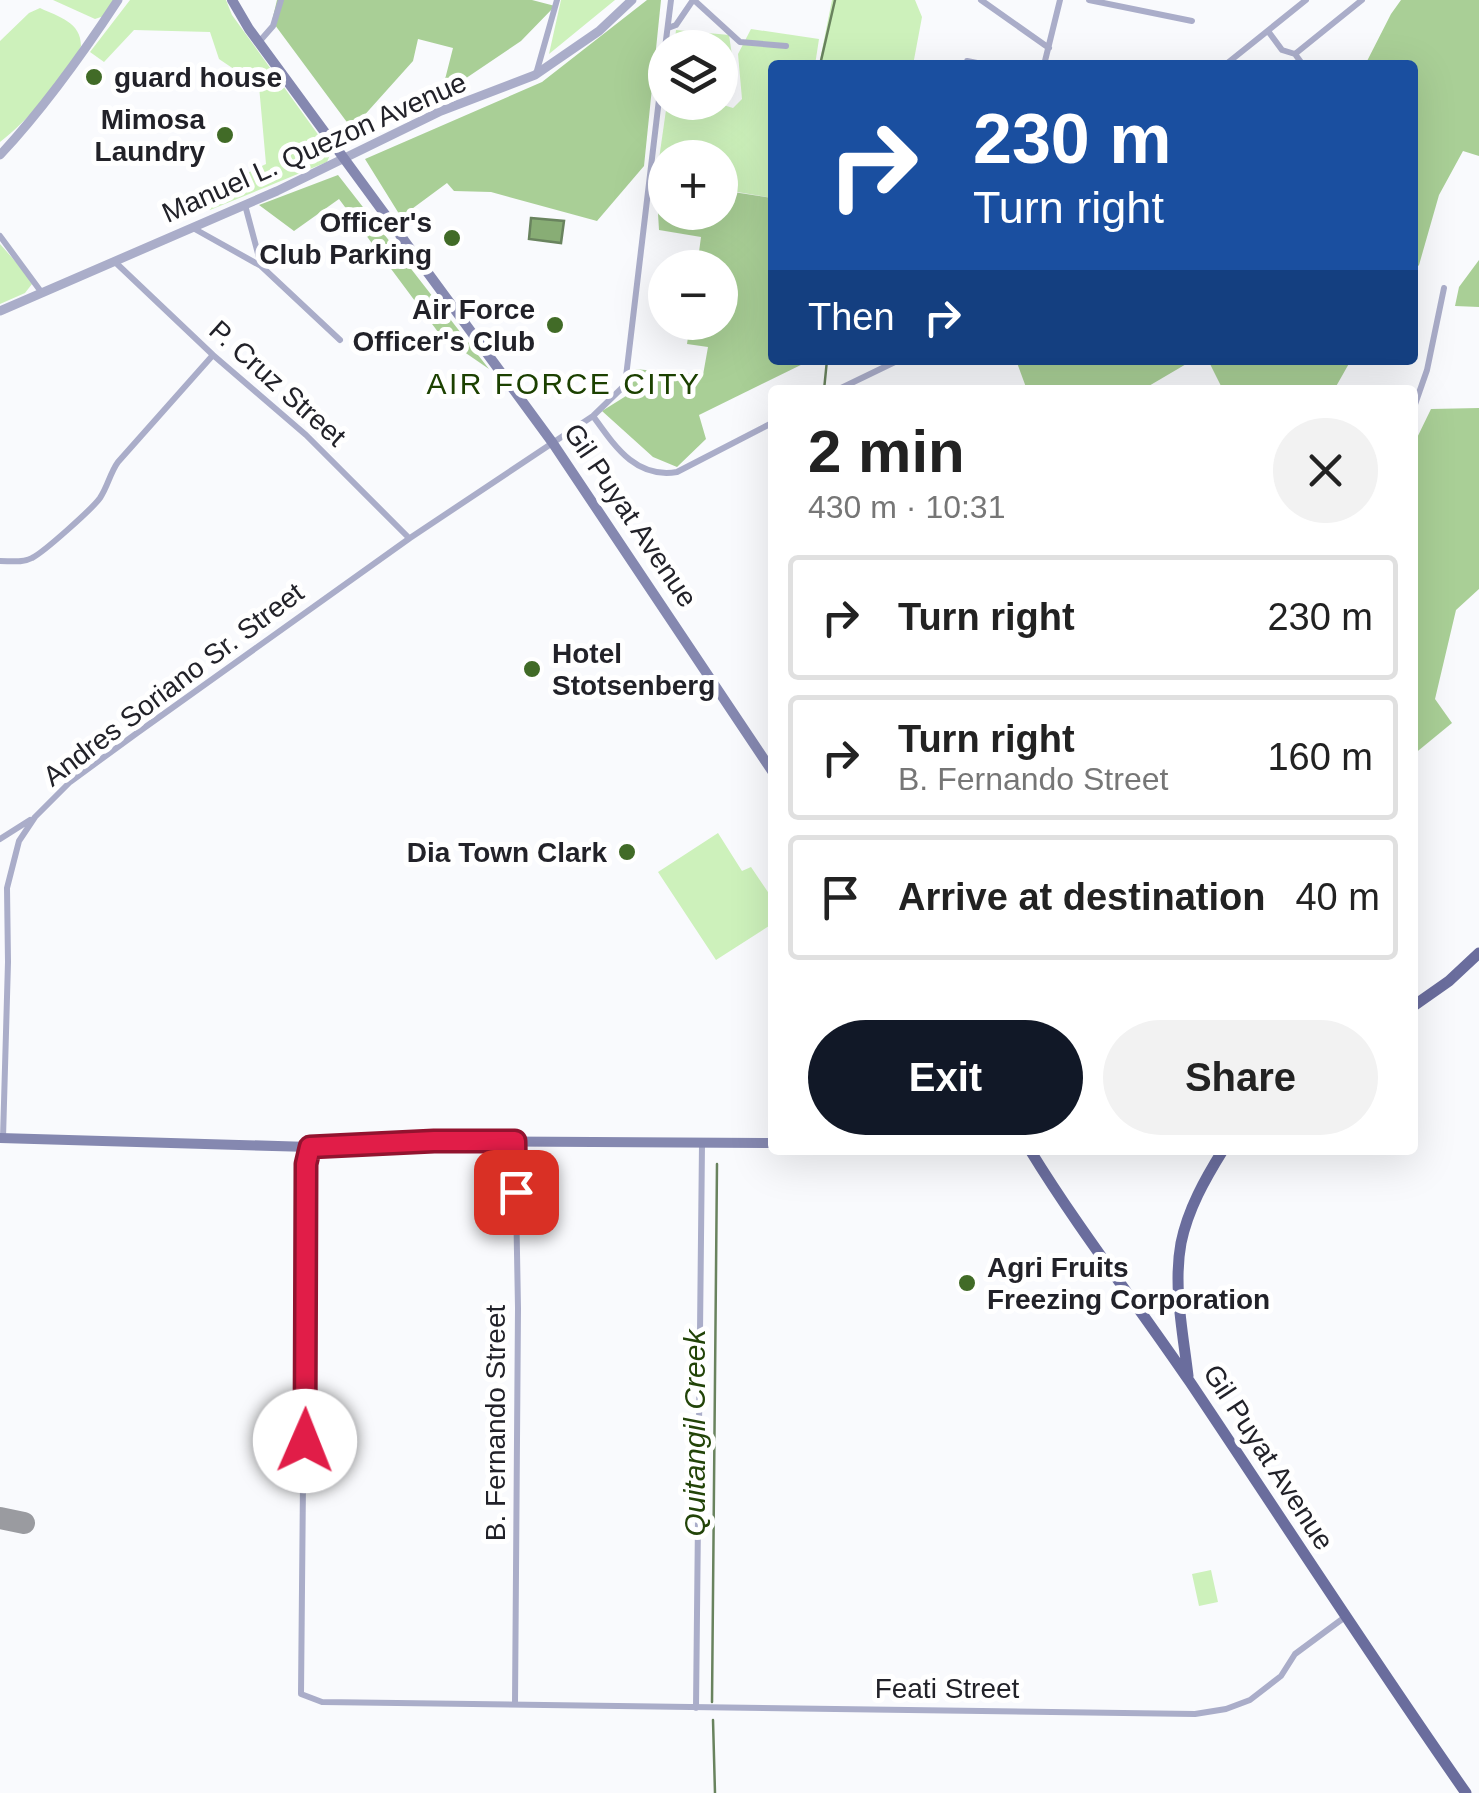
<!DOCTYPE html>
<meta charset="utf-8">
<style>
body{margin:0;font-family:Arial,sans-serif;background:#f2f2f2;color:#222;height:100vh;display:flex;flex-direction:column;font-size:38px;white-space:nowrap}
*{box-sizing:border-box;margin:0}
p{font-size:32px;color:#767676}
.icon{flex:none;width:55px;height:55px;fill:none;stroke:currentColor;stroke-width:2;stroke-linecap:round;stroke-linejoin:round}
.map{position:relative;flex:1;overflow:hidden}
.panel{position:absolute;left:768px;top:385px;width:650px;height:770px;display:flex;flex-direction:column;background:#fff;border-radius:10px;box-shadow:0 10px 40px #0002}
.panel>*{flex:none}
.guide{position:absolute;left:768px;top:60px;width:650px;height:305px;border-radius:10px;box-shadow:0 10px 40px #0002;background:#1a4fa0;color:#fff;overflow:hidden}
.fabs{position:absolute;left:648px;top:30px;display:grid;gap:20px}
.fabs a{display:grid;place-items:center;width:90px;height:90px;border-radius:50%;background:#fff;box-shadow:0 10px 40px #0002;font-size:50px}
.pin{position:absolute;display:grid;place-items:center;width:85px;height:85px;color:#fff;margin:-42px;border-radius:20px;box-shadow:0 5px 15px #0006}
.me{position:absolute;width:110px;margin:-55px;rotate:1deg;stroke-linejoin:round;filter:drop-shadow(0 0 8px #0008)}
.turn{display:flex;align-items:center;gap:35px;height:210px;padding:0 40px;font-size:45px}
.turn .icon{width:130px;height:130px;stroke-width:2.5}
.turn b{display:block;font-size:70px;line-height:85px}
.then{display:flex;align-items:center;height:95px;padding:0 40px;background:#0003;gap:20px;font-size:38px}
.round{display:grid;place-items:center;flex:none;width:105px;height:105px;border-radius:52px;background:#f2f2f2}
.summary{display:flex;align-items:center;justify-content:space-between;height:170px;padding:0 40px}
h1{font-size:60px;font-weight:700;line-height:75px}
.action{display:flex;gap:20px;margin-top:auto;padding:20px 40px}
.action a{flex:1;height:115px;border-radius:60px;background:#111827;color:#fff;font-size:40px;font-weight:700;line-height:115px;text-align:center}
.action a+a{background:#f2f2f2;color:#222}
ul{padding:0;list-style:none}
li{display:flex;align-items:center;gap:30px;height:125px;margin:0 20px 15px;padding:0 20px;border:5px solid #e0e0e0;border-radius:10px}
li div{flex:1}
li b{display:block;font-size:38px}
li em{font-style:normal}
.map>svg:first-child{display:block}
</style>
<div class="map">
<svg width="1479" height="1793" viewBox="0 0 1479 1793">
<rect width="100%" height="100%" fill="#f9fafd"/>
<path fill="#cdf1bb" d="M53 0H116L104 16 95 19Z
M130 0H226L232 15 327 147 330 155 327 162 210 210 206 208 200 195 266 164 259 86 219 59 210 32 134 30 104 62 90 52Z
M561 0H615L549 54Z
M832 0H915L922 17 913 65H819Z
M40 8C59 17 81 22 81 46 67 75 26 123 0 142V41L29 13Z
M751 29 819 39 815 65H772V198L720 189V158H665V181L656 180 667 103H717L733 108 742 99 738 54Z
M676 30 729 35 733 62 720 78V48H674Z
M0 244 29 277 32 284 25 293 0 304Z
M718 833 742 871 751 867 772 898V924L716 960 658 872Z
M1211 1570 1218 1602 1199 1606 1192 1574Z"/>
<path fill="#a9cf96" d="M277 0H532L555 6 521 41 441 95 453 48 418 39 413 61 352 129 272 21Z
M647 0H661L644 166 597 221 491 192 454 191 447 183 401 217 365 159 542 82Z
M1401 0H1479V156L1463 151 1439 195 1419 265 1413 272 1412 65H1365L1391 14Z
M338 175 489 369 441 336 339 199 294 231 259 205Z
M656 180 665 181V212H720V190L772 198V360H811L699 415 706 439 677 467 653 457 602 411 626 396 634 369 703 375 708 347 687 344 690 323 720 322V268L697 267 701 237 659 230Z
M1479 260V307L1455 306 1459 287Z
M1016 360H1193L1142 390H1027Z
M1208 360H1351L1334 390H1223Z
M1479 408V589L1456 610 1435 699 1452 723 1413 755V446L1431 409Z"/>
<path fill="#88ad75" stroke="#69835e" stroke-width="2.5" d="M531 218 564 221 561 243 529 239Z"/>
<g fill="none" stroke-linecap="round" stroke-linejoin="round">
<path stroke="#69835e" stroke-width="2.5" d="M820 65 835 0
M824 390 827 360
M712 1702 717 1164
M713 1720 715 1793"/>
<path stroke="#9a9ba0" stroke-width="22" d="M0 1518 24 1523"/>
<path stroke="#aaadc9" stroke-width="6" d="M694 0 740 42 786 46
M981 0 1049 48
M1089 0 1192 21
M668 28 676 25 693 0
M1268 31 1282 50 1295 54 1362 0
M259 42 273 26 281 0
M665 48 671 0
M1295 54 1303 65
M967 61 987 65
M1044 65 1060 0
M1225 65 1306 0
M536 74 557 0
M245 205 261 265
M193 228 261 266 340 340
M0 236 42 293
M115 262 213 355 306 435 409 538
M837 390 899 360
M1412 413 1427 370 1444 288
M593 416C614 445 635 479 677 472L772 423
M0 561C11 561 23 563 32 558 44 552 92 509 100 498 108 486 110 473 118 462L213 355
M0 839 30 820
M3 1138 8 962 7 888 19 841 35 817 70 782 137 733 410 538 593 416 625 385 665 49
M310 1148 306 1164 301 1694 322 1702 1195 1714 1226 1709 1250 1700 1281 1676 1295 1654 1345 1617
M515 1704 518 1308 515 1142
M696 1708 702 1144"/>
<path stroke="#aaadc9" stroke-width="9" d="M0 155C45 107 82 55 118 0
M0 311 277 191 441 111 535 75 599 31 632 0"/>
<path stroke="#8588b0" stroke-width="10" d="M232 0 249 29 552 442 772 771
M0 1138 310 1147 434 1141 772 1143"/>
<path stroke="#6a6d9d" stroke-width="11" d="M1412 1007 1449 981 1479 953
M1030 1150C1079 1230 1137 1304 1190 1382 1282 1519 1371 1657 1466 1793
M1188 1376C1183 1333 1173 1286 1181 1243 1188 1209 1205 1179 1223 1150"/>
</g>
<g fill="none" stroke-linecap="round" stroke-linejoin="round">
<defs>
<path id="route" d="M305 1441 306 1164 310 1147 434 1141H515L516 1192"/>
</defs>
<use href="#route" stroke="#92132f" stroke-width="25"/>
<use href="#route" stroke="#e11d48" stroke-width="18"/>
</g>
<g fill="#416b27" stroke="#fff" stroke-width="4">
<circle cx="94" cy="77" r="10"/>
<circle cx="225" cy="135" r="10"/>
<circle cx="452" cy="238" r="10"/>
<circle cx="555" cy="325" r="10"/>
<circle cx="532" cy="669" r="10"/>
<circle cx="627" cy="852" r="10"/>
<circle cx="967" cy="1283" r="10"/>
</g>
<g text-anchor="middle" stroke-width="10" stroke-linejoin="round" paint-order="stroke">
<g font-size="28" font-weight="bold" fill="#222229" stroke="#fff" text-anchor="end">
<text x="114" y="87" text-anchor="start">guard house</text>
<text x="205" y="129">Mimosa<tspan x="205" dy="32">Laundry</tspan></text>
<text x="432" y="232">Officer's<tspan x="432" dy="32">Club Parking</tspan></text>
<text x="535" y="319">Air Force<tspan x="535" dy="32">Officer's Club</tspan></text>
<text x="552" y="663" text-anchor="start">Hotel<tspan x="552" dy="32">Stotsenberg</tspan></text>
<text x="607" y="862">Dia Town Clark</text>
<text x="987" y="1277" text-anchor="start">Agri Fruits<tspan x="987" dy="32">Freezing Corporation</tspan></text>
</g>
<g font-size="28" fill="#222229" stroke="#fff">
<text transform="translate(314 147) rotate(-24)" y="10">Manuel L. Quezon Avenue</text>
<text transform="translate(278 383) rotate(42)" y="10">P. Cruz Street</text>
<text transform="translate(631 515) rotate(56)" y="10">Gil Puyat Avenue</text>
<text transform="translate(173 684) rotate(-37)" y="10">Andres Soriano Sr. Street</text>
<text transform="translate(495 1423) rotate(-90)" y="10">B. Fernando Street</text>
<text transform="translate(1269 1457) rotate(57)" y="10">Gil Puyat Avenue</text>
<text x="947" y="1698">Feati Street</text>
</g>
<g font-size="30" letter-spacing="2.5" fill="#1c4100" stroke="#fff">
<text x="564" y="394">AIR FORCE CITY</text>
</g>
<g font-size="30" font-style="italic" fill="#224408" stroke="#fff">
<text transform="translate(695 1433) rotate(-90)" y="10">Quitangil Creek</text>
</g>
</g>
</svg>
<div class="fabs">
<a><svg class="icon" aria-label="layers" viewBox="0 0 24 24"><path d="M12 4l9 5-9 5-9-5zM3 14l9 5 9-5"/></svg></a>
<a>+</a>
<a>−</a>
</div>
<div class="pin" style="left:516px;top:1192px;background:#d93025"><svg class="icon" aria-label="arrive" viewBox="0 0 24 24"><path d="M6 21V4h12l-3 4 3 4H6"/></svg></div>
<svg class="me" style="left:305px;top:1441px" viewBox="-20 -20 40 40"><circle r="19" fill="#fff"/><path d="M0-13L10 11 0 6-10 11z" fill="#e11d48"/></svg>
<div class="guide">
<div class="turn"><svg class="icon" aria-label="right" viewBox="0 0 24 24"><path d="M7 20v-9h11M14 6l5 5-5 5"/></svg><div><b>230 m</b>Turn right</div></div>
<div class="then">Then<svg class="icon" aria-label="right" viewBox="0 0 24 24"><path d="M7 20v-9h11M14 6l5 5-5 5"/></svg></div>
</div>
<section class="panel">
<div class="summary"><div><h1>2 min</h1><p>430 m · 10:31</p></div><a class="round"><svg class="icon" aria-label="close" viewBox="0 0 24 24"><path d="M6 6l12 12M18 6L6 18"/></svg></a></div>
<ul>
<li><svg class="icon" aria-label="right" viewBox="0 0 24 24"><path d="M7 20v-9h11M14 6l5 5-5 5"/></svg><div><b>Turn right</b></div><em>230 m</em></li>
<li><svg class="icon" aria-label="right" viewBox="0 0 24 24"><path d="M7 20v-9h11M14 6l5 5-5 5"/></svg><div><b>Turn right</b><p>B. Fernando Street</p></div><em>160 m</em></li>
<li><svg class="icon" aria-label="arrive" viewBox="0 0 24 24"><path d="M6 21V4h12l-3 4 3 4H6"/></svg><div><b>Arrive at destination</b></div><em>40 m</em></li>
</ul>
<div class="action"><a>Exit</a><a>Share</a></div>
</section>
</div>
